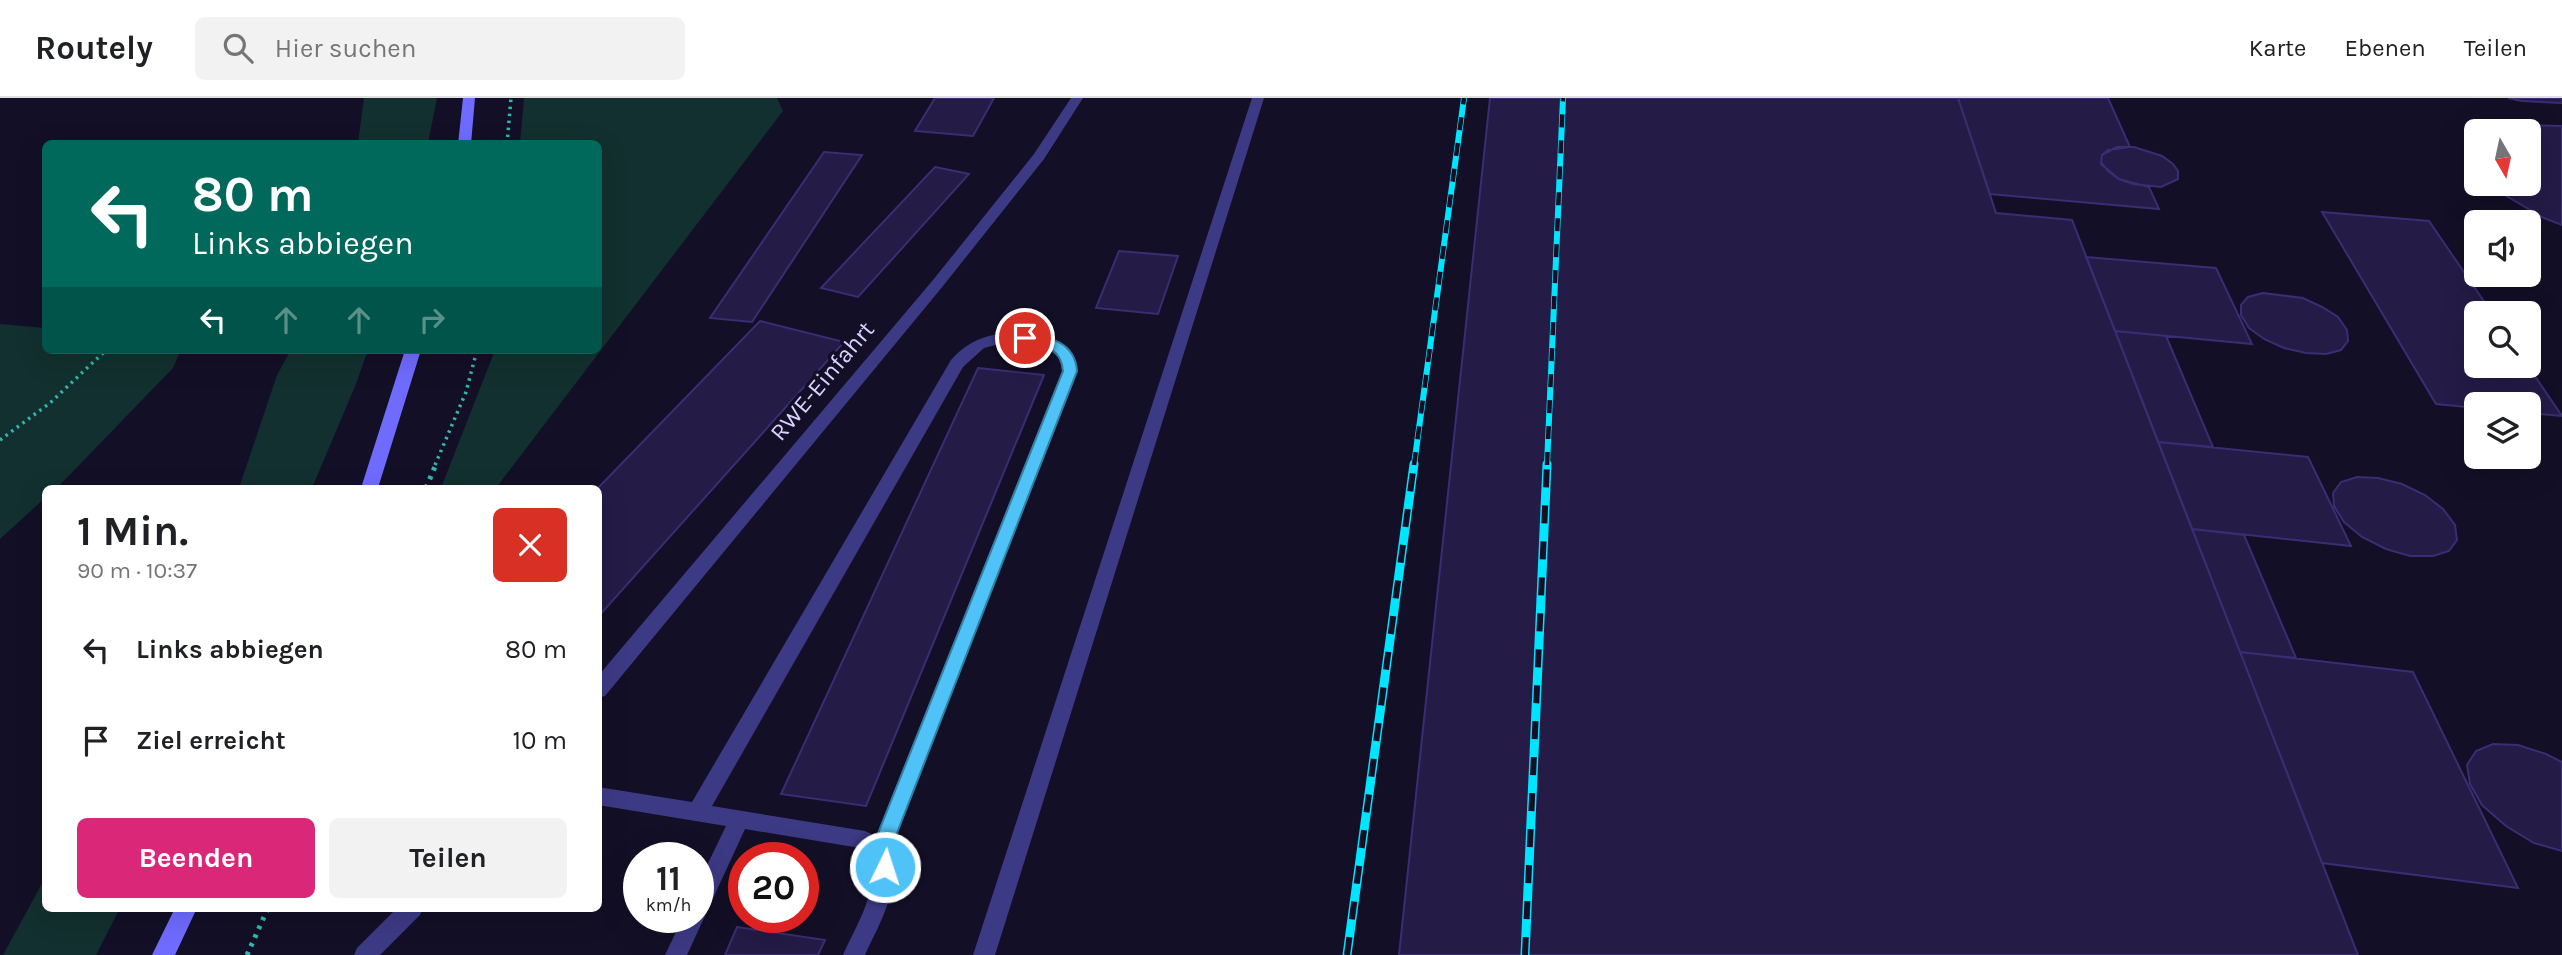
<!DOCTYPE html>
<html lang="de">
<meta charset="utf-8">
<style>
body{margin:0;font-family:Karla,sans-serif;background:#f2f2f2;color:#202124;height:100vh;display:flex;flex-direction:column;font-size:26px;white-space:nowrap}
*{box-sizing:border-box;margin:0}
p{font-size:23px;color:#757577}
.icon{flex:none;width:38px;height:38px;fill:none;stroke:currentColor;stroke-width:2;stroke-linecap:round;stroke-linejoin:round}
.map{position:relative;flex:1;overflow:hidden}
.side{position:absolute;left:42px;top:387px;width:560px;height:427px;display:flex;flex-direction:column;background:#fff;border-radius:10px;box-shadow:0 7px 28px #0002}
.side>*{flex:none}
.guide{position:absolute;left:42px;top:42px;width:560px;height:214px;border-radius:10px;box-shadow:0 7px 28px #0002;background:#00695c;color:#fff;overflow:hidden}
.needle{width:46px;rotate:171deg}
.buttons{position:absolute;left:2464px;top:21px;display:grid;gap:14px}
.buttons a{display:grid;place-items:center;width:77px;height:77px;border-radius:10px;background:#fff;box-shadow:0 7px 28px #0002;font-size:35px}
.speed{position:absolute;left:623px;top:744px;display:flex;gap:14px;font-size:35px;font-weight:700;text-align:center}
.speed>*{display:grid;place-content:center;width:91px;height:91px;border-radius:50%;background:#fff;box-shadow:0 7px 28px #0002;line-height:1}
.speed small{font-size:18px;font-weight:400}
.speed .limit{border:10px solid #d22;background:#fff;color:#111}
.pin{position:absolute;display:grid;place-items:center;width:60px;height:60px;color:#fff;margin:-30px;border:4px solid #fff;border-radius:50%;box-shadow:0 2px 7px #0007}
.me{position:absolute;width:77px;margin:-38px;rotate:4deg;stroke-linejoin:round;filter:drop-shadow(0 0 5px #0008)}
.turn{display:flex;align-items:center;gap:24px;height:147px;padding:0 35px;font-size:32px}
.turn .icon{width:91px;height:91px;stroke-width:2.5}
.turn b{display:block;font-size:49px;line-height:60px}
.lanes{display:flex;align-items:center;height:66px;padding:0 35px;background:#0003;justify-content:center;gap:35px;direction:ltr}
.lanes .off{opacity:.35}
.round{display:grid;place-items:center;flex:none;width:74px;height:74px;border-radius:10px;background:#f2f2f2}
.summary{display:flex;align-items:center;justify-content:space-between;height:119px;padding:0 35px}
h1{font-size:42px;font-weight:700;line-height:52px}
.button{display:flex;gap:14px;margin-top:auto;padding:14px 35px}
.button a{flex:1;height:80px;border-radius:10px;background:#db2777;color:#fff;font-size:28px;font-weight:700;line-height:80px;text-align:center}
.button a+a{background:#f2f2f2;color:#202124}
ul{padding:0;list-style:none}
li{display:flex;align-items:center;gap:21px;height:91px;padding:0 35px}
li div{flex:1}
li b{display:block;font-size:26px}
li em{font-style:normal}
header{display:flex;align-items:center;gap:42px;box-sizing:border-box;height:98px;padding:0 35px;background:#fff;border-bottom:2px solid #e0e0e0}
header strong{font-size:33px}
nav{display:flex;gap:38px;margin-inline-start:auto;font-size:24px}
.search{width:490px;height:63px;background:#f2f2f2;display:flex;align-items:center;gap:18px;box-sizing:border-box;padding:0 24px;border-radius:10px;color:#757577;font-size:26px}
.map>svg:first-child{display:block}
</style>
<header>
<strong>Routely</strong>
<div class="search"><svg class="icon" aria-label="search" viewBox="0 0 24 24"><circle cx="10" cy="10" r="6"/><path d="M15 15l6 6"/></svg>Hier suchen</div>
<nav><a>Karte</a><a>Ebenen</a><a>Teilen</a></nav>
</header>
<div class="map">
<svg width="2562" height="857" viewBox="0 0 2562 857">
<rect width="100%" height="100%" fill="#130f26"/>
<path fill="#12302f" d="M364 0H437L428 45H358Z
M524 0H777L783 13 496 390H441L495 252H598V46L520 45Z
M0 226 45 230 46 252H181L173 270 57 390H46L45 400 0 441Z
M291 252H368L356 286 312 390H239L277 277Z
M45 780 46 810H120L96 857H3Z"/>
<path fill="#241b47" stroke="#3b2d73" stroke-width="2" d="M935 0H994L973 38 915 33Z
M1490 0H1958L1996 115 2072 122 2358 857H1399Z
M1958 0H2108L2130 49 2108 52 2102 57 2101 66 2119 81 2149 89 2159 111 1990 96Z
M2508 0H2562V5L2522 3Z
M2515 27 2562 28V127L2544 120 2503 96 2492 86H2529V33H2494Z
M2117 49H2134L2162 58 2173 66 2178 73V81L2161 89 2133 86 2119 81 2108 73 2101 64 2102 57Z
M824 54 862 57 752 224 710 220Z
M935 69 969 76 858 199 821 190Z
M2322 114 2429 123 2492 215H2476V268H2528L2562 318 2529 315V306H2476V310L2436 306Z
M1119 153 1178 158 1158 216 1096 210Z
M2086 159 2216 170 2252 246 2115 233Z
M2263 195 2303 200 2322 209 2338 219 2347 232 2348 243 2341 252 2326 256 2306 255 2284 250 2264 241 2249 230 2241 217V207L2248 199Z
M760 223 844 244 598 519V390Z
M2115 233 2166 238 2213 349 2158 344Z
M978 270 1044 277 866 708 781 696Z
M2158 344 2308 359 2351 448 2192 431Z
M2357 379 2378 380 2402 386 2425 397 2443 411 2455 427 2457 442 2449 453 2433 458H2410L2386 451 2362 439 2344 424 2334 408 2333 395 2341 384Z
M2192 431 2244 437 2296 560 2240 554Z
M2240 554 2413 574 2518 790 2322 765Z
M2493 646 2518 647 2546 656 2562 664V753L2534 745 2506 728 2482 707 2470 686 2467 667 2476 653Z
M737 829 825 842 818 857H725Z"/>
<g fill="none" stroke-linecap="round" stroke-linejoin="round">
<path stroke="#2fb8b0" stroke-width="3.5" stroke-dasharray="2.5 4.5" stroke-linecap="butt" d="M507 46 511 0
M0 342 50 305 105 253
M435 367 466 294 477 252"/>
<path stroke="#2fb8b0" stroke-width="5" stroke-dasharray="3.5 6" stroke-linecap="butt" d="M426 390 436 366
M247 857 268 810"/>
<path fill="#3d3a85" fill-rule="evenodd" d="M1071 0H1083L1044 61 943 188 605 598 598 600V578L933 182 1034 56Z
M1252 0H1264L995 857H973Z
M1022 234C1049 237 1073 243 1078 273L889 756C903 788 878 828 865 857H843C855 830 882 788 869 758L860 750 745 731 687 857H665L683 819H698V786L726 728 598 707V689L692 704 951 262C971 239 993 235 1022 234ZM1007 244 1045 248 1060 261 1062 273 876 738 865 733 712 708 963 269 984 250Z
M397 810H423L420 817 380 857H354L357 850Z"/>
<path fill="#6f6bff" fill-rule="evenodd" d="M463 0H475L471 46H458Z
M405 252H421L378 390H361Z
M175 810H197L175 857H152Z"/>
<defs>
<path id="rail-far1" d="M1414 367 1464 0
M1547 367 1563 0"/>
<path id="rail" d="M1347 857 1414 366
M1525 857 1547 366"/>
</defs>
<use href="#rail-far1" stroke="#00e5ff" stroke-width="6"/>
<use href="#rail" stroke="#00e5ff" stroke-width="9"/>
<use href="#rail-far1" stroke="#130f26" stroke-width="4.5" stroke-dasharray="13" stroke-linecap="butt"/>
<use href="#rail" stroke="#130f26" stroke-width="6" stroke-dasharray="18" stroke-linecap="butt"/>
</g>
<path fill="#4fc3f7" stroke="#337fa1" stroke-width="2" d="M1025 235C1050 239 1075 244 1077 273L890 753 894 769 892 775 885 778 878 775 871 753 1063 273C1061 247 1040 248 1020 243V237Z"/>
<g text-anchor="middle" stroke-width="7" stroke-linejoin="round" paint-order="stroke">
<g font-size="24" fill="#d9d4ff" stroke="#130f26">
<text transform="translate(822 283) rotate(-50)" y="8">RWE-Einfahrt</text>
</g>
</g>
</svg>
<div class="buttons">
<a><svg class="needle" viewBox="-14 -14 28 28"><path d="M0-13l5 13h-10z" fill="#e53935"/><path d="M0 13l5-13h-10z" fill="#757577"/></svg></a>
<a><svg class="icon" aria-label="sound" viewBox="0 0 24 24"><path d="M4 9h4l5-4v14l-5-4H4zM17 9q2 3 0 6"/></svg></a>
<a><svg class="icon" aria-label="search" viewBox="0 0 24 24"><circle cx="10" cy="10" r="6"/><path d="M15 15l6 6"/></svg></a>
<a><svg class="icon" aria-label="layers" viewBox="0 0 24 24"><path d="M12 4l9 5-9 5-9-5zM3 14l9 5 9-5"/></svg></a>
</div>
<div class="speed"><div>11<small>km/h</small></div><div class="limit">20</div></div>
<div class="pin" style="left:1025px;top:240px;background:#d93025"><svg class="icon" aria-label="arrive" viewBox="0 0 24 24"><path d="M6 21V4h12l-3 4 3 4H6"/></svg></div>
<svg class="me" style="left:885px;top:769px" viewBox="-20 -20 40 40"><circle r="17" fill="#4fc3f7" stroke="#fff" stroke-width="3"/><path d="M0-11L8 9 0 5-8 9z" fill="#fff"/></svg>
<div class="guide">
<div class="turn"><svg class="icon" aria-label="left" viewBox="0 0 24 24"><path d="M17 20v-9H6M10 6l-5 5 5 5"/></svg><div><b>80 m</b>Links abbiegen</div></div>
<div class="lanes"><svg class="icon" aria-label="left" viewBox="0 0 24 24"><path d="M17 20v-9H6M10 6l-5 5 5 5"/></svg><svg class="icon off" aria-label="ahead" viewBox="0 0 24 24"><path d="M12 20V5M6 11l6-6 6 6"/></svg><svg class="icon off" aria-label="ahead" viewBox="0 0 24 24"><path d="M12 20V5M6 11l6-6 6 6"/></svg><svg class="icon off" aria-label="right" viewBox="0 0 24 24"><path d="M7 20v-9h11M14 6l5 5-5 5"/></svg></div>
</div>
<section class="side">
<div class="summary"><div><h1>1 Min.</h1><p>90 m · 10:37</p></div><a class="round" style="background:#d93025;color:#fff"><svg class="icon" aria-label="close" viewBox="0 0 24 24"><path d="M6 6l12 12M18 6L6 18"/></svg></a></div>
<ul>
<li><svg class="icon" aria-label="left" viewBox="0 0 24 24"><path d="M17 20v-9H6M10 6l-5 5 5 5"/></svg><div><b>Links abbiegen</b></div><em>80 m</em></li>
<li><svg class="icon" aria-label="arrive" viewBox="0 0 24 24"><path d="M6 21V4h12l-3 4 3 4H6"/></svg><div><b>Ziel erreicht</b></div><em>10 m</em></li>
</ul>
<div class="button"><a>Beenden</a><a>Teilen</a></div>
</section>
</div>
